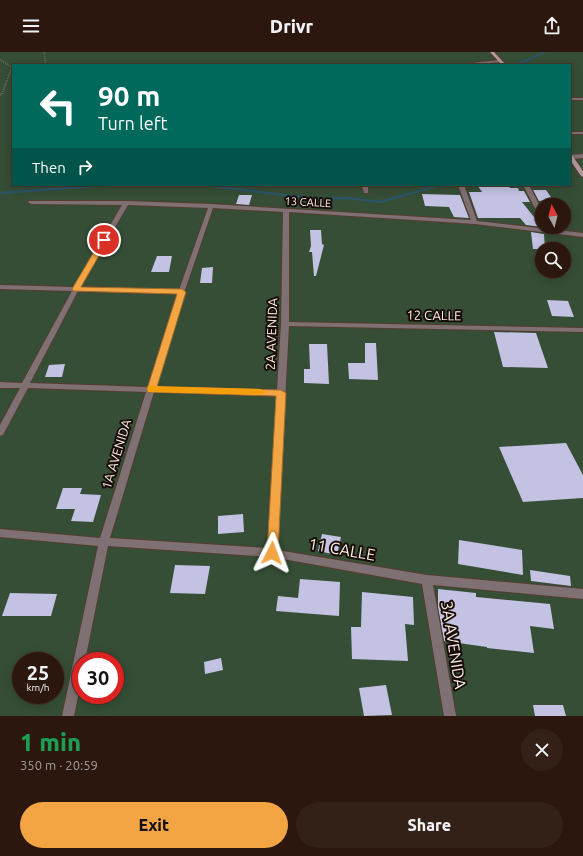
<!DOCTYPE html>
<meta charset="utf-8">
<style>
body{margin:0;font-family:Ubuntu,sans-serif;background:#332017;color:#f1f3f6;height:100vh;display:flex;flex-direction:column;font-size:15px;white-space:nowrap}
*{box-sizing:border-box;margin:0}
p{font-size:13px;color:#a69f9e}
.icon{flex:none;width:22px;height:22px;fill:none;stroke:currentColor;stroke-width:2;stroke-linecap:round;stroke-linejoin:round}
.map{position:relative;height:664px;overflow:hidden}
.side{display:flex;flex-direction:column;background:#2b170e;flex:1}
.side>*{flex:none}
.banner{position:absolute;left:12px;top:12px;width:559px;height:122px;border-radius:0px;box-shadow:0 2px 10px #0003,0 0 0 1px #47362e;background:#00695c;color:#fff;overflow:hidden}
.needle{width:26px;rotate:353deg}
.buttons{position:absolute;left:535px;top:146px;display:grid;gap:8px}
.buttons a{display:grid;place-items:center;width:36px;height:36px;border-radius:50%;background:#2b170e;box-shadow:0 2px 10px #0003,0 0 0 1px #47362e;font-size:20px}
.speed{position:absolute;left:12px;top:600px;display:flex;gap:8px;font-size:20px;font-weight:700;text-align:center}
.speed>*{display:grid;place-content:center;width:52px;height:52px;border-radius:50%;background:#2b170e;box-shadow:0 2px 10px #0003,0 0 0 1px #47362e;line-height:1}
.speed small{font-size:10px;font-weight:400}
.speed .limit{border:6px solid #d22;background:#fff;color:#111}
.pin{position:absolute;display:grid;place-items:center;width:34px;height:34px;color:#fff;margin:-17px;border:2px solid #fff;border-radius:50%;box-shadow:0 1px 4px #0007}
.me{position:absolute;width:44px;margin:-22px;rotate:3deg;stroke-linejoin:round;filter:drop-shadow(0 0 3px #0008)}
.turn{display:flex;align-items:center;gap:14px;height:84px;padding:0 20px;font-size:18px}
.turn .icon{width:52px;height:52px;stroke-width:2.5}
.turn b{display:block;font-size:28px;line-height:34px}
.then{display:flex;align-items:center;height:38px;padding:0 20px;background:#0003;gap:8px;font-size:15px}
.round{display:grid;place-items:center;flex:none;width:42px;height:42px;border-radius:21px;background:#332017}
.summary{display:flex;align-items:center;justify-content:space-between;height:68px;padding:0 20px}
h1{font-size:24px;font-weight:800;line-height:30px;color:#1e9e55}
.cta{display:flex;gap:8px;margin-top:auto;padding:8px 20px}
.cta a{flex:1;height:46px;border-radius:24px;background:#f3a443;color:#111;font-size:16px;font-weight:800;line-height:46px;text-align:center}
.cta a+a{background:#332017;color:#f1f3f6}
header{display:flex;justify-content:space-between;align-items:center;height:52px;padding:0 20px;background:#2b170e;font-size:18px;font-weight:800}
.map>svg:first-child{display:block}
</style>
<header><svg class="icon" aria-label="menu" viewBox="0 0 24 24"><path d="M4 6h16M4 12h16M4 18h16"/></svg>Drivr<svg class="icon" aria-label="share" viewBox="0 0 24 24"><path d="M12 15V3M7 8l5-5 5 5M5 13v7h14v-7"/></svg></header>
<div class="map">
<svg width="583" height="664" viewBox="0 0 583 664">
<rect width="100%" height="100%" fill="#391f12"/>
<path fill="#354e35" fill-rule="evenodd" d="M0 0H583V664H0ZM13 13H570V133H13ZM542 153H564V175H542ZM542 197H564V219H542ZM21 609H55V643H21ZM81 609H115V643H81Z"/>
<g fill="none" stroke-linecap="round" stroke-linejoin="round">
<path stroke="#2c5465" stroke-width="2" d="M516 13 545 0"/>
<path stroke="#2c5465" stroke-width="2.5" d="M205 133 316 147 349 146 380 150 440 133
M0 141 110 133"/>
</g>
<path fill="#c3c2e3" d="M508 133 510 136H518L519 139H524L530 150H522L542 175 526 173 520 166H478L469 140H482L478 134Z
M533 138H546L553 148 539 149Z
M422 142 460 143 469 166 454 165 449 155 425 154Z
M239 143H252L249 153 236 152Z
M310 178H321L322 192 324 193 316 224H314L312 200H309L311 194Z
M531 180 544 182 545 197H533Z
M157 204H172L169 220H151Z
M213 215 212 231H200L202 216Z
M547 248 568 249 574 265 552 264Z
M494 280 536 281 548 316 503 315Z
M365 291H376L378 328 349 327 348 311H365Z
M309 292H327L329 332 304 331V317H310Z
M65 312 62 325H45L49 313Z
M566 391 583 423V446L523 450 499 395Z
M63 436H82L80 442 101 443 93 470 71 469 75 457H56Z
M243 462 244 480 218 482V464Z
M322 482 341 485 337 503 318 499Z
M459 488 522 498 523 523 458 512Z
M175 513 210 514 205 542 170 541Z
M530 518 570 524 571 534 531 529Z
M300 527 340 530 339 564 276 559 278 544 298 546Z
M438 537 476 541V545L550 552 554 577 530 574 534 601 487 596V595L444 589 438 555Z
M362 540 413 545 414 573 405 572 408 609 352 607 351 575H361Z
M10 541 57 542 51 564H2Z
M221 606 223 618 205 622 204 610Z
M386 633 392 663 364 664 359 636Z
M533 653H563L566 664H535Z"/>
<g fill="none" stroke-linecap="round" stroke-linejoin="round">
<defs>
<path id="lane" d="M500 8 501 10 465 13H454Z"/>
<path id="street" d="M570 46H583V48H570Z
M570 80H583V82H570Z
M583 102V106L570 107V103Z
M362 133H368V141H364Z
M458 133H464L477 169 583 181V185L475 172 289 160V270L583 276V280L289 274 277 498 427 523 583 537V547L433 533 456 664H444L422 532 272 505 108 494 85 609H81V630L74 664H62L98 494 0 485V477L100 486 146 340 28 336 4 381 3 383 0 384V373L20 336H0V330L22 331 72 239 0 237V233L74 235 122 153 31 152 28 150 29 149H126L211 152 471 168ZM128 153 208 156 179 238 80 235ZM213 156 283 160 281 272 277 338 156 335 183 244ZM78 239 177 242 148 335 30 331ZM154 340 277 344 267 496 110 486Z
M523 133H529L542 158V166L539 164Z"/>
<path id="secondary" d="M490 0H494L506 13H502Z
M570 102 572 103 583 119V125L581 124 570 108Z"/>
</defs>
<use href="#lane" stroke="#553c30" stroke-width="2"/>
<use href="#street" stroke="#553c30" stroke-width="2"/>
<use href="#secondary" stroke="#553c30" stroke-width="2"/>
<path stroke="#a49086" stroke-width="1.5" stroke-dasharray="0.5 1.5" stroke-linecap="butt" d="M44 0 46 13
M0 8 12 15 2 42 0 43"/>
<use href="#lane" fill="#7f7073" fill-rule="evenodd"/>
<use href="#street" fill="#7f7073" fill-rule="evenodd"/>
<use href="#secondary" fill="#b2999e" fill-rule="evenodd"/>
</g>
<path fill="#f3a443" stroke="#9e6b2c" d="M102 186 108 188 81 235 182 237 186 240 157 335 281 338 286 341 278 501 276 504 272 506 268 504 267 501 276 344 148 340 147 337 177 242 73 239 72 237Z"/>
<path fill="#f59e0b" d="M152 333 155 334 261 337 266 340 261 343 148 340 147 336Z"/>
<g text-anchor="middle" stroke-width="4" stroke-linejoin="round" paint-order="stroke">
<g font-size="11" fill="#fef0e9" stroke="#180c07">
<text transform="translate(308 150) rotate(3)" y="4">13 CALLE</text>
</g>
<g font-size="13" fill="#fef0e9" stroke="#180c07">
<text transform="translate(434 263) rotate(1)" y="5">12 CALLE</text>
<text transform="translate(271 282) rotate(-88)" y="5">2A AVENIDA</text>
<text transform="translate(116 402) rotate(-73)" y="5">1A AVENIDA</text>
</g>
<g font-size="16" fill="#fef0e9" stroke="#180c07">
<text transform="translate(342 497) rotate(10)" y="6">11 CALLE</text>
<text transform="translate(454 593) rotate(81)" y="6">3A AVENIDA</text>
</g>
</g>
</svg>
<div class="buttons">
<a><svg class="needle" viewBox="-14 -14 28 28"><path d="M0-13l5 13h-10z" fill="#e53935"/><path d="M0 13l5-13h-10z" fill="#a69f9e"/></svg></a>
<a><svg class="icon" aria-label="search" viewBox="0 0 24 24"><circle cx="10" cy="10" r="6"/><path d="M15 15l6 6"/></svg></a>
</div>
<div class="speed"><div>25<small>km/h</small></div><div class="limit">30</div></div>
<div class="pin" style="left:104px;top:188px;background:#d93025"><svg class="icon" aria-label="arrive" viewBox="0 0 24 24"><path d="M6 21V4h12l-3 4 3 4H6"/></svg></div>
<svg class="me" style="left:272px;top:501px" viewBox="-20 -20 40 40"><path d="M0-17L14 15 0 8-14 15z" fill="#f3a443" stroke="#fff" stroke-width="4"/></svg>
<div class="banner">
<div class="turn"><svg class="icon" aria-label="left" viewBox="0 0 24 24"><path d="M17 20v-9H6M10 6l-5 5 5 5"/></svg><div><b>90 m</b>Turn left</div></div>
<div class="then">Then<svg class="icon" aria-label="right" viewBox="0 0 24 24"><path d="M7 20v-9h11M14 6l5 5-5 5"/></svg></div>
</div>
</div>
<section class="side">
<div class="summary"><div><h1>1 min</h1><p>350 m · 20:59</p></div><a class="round"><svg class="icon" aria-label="close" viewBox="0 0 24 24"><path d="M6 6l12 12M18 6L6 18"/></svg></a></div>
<div class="cta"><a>Exit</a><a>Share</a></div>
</section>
